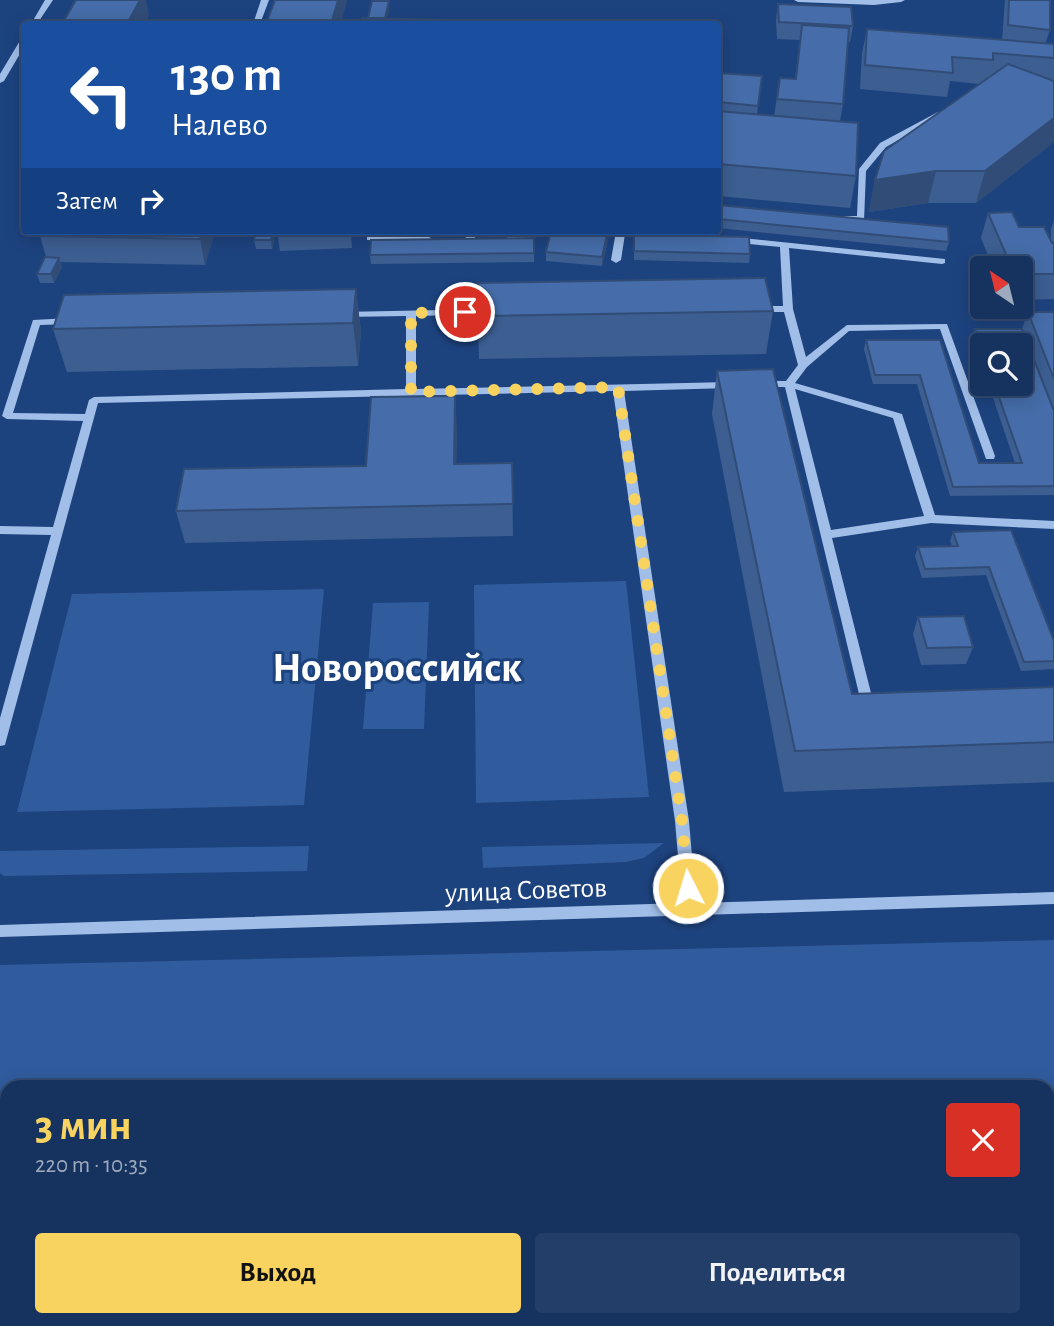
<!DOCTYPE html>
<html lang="ru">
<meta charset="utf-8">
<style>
body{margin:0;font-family:"Alegreya Sans",sans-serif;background:#233e68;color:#f1f3f6;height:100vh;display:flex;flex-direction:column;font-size:26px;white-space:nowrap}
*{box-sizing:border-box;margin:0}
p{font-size:23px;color:#9eaabd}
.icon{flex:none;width:38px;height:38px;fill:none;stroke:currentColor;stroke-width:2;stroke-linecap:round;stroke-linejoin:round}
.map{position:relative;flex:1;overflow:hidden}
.drawer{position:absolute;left:0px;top:1080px;width:1055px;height:247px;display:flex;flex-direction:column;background:#16325f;border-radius:21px 21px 0 0;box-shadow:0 4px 18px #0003,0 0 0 2px #354d74}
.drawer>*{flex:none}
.top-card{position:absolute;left:21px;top:21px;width:700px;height:214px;border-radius:7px;box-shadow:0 4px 18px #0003,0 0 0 2px #354d74;background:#1a4fa0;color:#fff;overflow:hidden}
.needle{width:46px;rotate:325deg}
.buttons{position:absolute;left:970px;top:256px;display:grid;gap:14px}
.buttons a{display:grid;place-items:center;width:63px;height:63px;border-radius:7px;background:#16325f;box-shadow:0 4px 18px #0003,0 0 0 2px #354d74;font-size:35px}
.pin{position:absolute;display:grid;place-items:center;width:60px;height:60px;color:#fff;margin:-30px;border:4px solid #fff;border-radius:50%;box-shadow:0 2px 7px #0007}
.me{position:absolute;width:77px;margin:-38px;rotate:355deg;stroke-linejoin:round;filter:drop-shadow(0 0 5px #0008)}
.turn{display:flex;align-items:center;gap:24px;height:147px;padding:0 35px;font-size:32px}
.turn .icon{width:91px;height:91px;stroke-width:2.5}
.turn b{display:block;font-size:49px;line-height:60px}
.then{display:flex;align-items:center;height:66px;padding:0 35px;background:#0003;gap:14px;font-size:26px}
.round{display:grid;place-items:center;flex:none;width:74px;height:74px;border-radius:7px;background:#233e68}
.summary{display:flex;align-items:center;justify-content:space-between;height:119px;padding:0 35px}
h1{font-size:42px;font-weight:600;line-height:52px;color:#f8d35f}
.primary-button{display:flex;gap:14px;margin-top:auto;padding:14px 35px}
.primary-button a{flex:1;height:80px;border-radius:7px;background:#f8d35f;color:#111;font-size:28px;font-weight:600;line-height:80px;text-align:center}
.primary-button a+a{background:#233e68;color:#f1f3f6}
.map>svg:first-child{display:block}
</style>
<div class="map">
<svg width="1054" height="1326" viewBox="0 0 1054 1326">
<rect width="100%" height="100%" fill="#1d437f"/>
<path fill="#305c9d" d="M626 581 649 797 476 803 474 585Z
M324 589 304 805 17 812 72 594Z
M429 602 424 729H363L373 603Z
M664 843 644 858 626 862 483 868 482 847Z
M309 846 307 871 4 876 0 873V851Z
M1054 940V1132H1048V1087H7V1179H0V965Z"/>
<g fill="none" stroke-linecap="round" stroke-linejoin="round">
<path fill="#a1bee8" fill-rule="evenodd" d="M45 0H53L37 24H31Z
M261 0H269L260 24H253Z
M794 0H905L901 2 874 5 798 2Z
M21 39H24V47L4 81 0 83V74Z
M938 112 945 114 886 147 866 171 864 221 842 220V216H857L859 169 880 143Z
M467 231H477L473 244 470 245 465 242Z
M528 231H538L534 240 510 242 505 239 510 236 527 235Z
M616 231C636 231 673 227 689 236L684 239 625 234 621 260 616 263 611 260Z
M370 235 429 237 434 240 429 243 367 240V236Z
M733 237 945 259V263L942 264 789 248 793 309 806 357 847 325 947 324 995 456 994 459H986L985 456 940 329 849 331 807 367 795 383 902 414 935 515 1054 521V529L931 523 832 538 871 693 880 694 882 697 880 700C874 702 868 703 862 701L860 698 785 387H762L757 384 762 381H786L798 365 784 312H757L752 309 757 306H783L780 247 730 242V238ZM795 389 893 418 924 516 831 530Z
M494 309 497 310V314L416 316V389L730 382 735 385 730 388 624 391 689 821 696 903 1054 892V904L0 937V925L682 903 675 821 613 391 98 403 6 741 5 745 0 746V718L51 535 0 534V526L53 527 83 421 7 419 2 416 33 320 70 318 75 321 70 324 40 325 13 413 85 414 89 400 94 397 406 389V316L344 317 339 314 341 312Z
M1048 1179H1054V1195H1048Z
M7 1229V1245L0 1246V1230Z"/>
</g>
<path fill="#3c5e91" d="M1005 0H1050V30L1045 44H1054V142L976 203H928L869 212 875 180 979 84 950 81 947 97 860 89 862 53 867 29 1002 40Z
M778 4 853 26 850 42H848L843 104 840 121 856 176 850 208 718 196V73L762 76 757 114 774 116 780 78 795 79 800 40 777 39 776 20Z
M718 205 949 242 946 251 718 228Z
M988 213 1051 242V229L1054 220V243H1051H1054V299L1020 300V268H993L981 238Z
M213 231 214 235 205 265 60 262 62 267 54 283H40L37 274 46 257 40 236Z
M276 231 272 249H256L254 240Z
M277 231H352V248L280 251Z
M436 231H460L459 233Z
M610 231 602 266 546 261V252Z
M634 234 750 254 749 263 634 260Z
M534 238V262L371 264 370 255Z
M356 289 361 332 358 366 67 372 53 329Z
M773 311 766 354 479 359 478 316Z
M1028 312H1054V495L950 496 917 384H873L864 349 866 340H940L979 463H1015L988 383H1020L982 345V366L972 338 975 329H1022Z
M717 371 852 694 1054 687V782L784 792 712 414Z
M457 429 456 464 512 463 513 536 185 543 176 511 366 466Z
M1011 530 1054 641V669L1021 671 986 575 922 578 915 556 918 547 952 546 950 541 953 532Z
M918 617 973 647 966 664 921 665 913 634Z
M719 1320H1048L1054 1326H719Z"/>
<path fill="#314c76" d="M140 0H146L149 16 145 24H127Z
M338 0H347L341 24H331Z
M389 1V10L386 24 384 21Z
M1054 118V142L976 203 985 171Z
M936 171 928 203 869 212 875 180Z
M202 231H213L214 235 205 265 200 239Z
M273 231H276L272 249 271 240Z
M350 231H352V248Z
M608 231H610L602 266V257Z
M59 258 62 267 54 283 51 274Z
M356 289 361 332 358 366 353 323Z
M455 396 457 429 456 497 454 464Z
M11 1320H31L33 1322V1326H9Z"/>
<path fill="#466da9" stroke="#314c76" stroke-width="2" d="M76 0H140L127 24H62Z
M275 0H338L331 24H266Z
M1009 0H1050V30L1008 25Z
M372 1H389L385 18H368Z
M778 4 851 7 853 26 779 22Z
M362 18 529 22 528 24H360Z
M802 25 849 28 843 104 777 99 780 78 796 79Z
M867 29 1054 44V58L993 53V60L952 57 953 73 865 65Z
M1008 64 1054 81V118L985 171H936L875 180 884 151Z
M718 73 762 76 758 106 718 102Z
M718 111 858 123 856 176 718 164Z
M718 205 948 227 949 242 718 219Z
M1012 212 1019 227H1044L1052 243H1054V274H1020V268H1012L988 213Z
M42 231H202L200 239 40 236Z
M256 231H273L271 240H254Z
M277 231H334L277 233Z
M551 231H608L602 257 546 252Z
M634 234 749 237 750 254 634 251Z
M534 238V253L370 255 371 240Z
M45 257 59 258 51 274H37Z
M765 278 773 311 478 316V283Z
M356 289 353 323 53 329 64 295Z
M1028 312H1054V379Z
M975 329H1022L1054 411V486L953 487 920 375H875L866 340H940L979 463H1022L994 383H1020V345H982V349Z
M773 369 852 694 1054 687V742L795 751 717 371Z
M455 396 454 464 512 463 513 504 176 511 184 469 366 466 371 397Z
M1011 530 1054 641V661L1024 662 989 567 925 569 918 547 958 546 953 532Z
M964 616 973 647 927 648 918 617Z
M1048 1259H1054V1326H729L728 1320H1048Z
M0 1303H7V1320H11L9 1326H0Z"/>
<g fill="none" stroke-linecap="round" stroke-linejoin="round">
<path stroke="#f8d35f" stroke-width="12" stroke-dasharray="0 21.6" d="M465 312 411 313V392L618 387 682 821 688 888"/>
</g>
<g text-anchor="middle" stroke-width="6" stroke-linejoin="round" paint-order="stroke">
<g font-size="28" fill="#fff" stroke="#1d437f">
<text transform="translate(526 889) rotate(-2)" y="10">улица Советов</text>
</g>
<g font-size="42" font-weight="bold" fill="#fff" stroke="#1d437f">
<text x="397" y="681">Новороссийск</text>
</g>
</g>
</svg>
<div class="buttons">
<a><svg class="needle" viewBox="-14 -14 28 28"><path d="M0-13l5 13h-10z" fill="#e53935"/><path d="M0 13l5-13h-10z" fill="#9eaabd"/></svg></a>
<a><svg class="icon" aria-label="search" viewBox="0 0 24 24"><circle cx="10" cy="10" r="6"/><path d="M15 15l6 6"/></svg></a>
</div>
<div class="pin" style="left:465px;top:312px;background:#d93025"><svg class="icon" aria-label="arrive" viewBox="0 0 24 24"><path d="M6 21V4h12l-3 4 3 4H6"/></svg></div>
<svg class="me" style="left:688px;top:888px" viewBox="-20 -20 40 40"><circle r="17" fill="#f8d35f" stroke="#fff" stroke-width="3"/><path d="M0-11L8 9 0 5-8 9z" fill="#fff"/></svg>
<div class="top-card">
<div class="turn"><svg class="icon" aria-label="left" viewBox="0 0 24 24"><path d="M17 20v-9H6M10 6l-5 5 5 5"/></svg><div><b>130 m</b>Налево</div></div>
<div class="then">Затем<svg class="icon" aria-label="right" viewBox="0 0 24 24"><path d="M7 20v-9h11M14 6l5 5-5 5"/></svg></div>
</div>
<section class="drawer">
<div class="summary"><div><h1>3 мин</h1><p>220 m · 10:35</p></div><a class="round" style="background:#d93025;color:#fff"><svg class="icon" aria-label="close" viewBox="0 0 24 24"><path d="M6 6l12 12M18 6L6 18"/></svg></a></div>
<div class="primary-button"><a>Выход</a><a>Поделиться</a></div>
</section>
</div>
